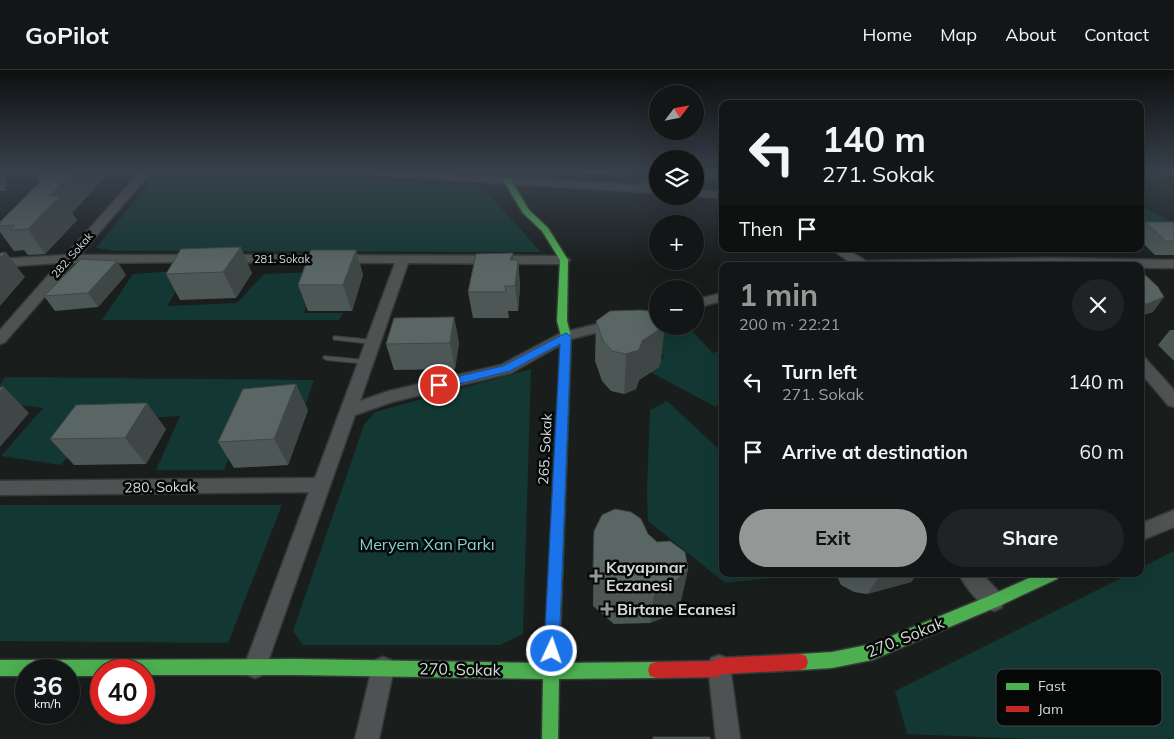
<!DOCTYPE html>
<meta charset="utf-8">
<style>
body{margin:0;font-family:Mulish,sans-serif;background:#202323;color:#f1f3f6;height:100vh;display:flex;flex-direction:column;font-size:19px;white-space:nowrap}
*{box-sizing:border-box;margin:0}
p{font-size:16px;color:#9d9fa1}
.icon{flex:none;width:28px;height:28px;fill:none;stroke:currentColor;stroke-width:2;stroke-linecap:round;stroke-linejoin:round}
.map{position:relative;flex:1;overflow:hidden}
.side{position:absolute;left:719px;top:192px;width:425px;height:315px;display:flex;flex-direction:column;background:#131616;border-radius:10px;box-shadow:0 5px 20px #0002,0 0 0 1px #323535}
.side>*{flex:none}
.top-card{position:absolute;left:719px;top:30px;width:425px;height:152px;border-radius:10px;box-shadow:0 5px 20px #0002,0 0 0 1px #323535;background:#131616;color:#f1f3f6;overflow:hidden}
.needle{width:32px;rotate:58deg}
.tools{position:absolute;left:649px;top:15px;display:grid;gap:10px}
.tools a{display:grid;place-items:center;width:55px;height:55px;border-radius:50%;background:#131616;box-shadow:0 5px 20px #0002,0 0 0 1px #323535;font-size:25px}
.speed{position:absolute;left:15px;top:589px;display:flex;gap:10px;font-size:25px;font-weight:700;text-align:center}
.speed>*{display:grid;place-content:center;width:65px;height:65px;border-radius:50%;background:#131616;box-shadow:0 5px 20px #0002,0 0 0 1px #323535;line-height:1}
.speed small{font-size:12px;font-weight:400}
.speed .limit{border:8px solid #d22;background:#fff;color:#111}
.pin{position:absolute;display:grid;place-items:center;width:42px;height:42px;color:#fff;margin:-21px;border:2px solid #fff;border-radius:50%;box-shadow:0 1px 5px #0007}
.me{position:absolute;width:55px;margin:-28px;rotate:3deg;stroke-linejoin:round;filter:drop-shadow(0 0 4px #0008)}
.turn{display:flex;align-items:center;gap:18px;height:105px;padding:0 20px;font-size:22px}
.turn .icon{width:65px;height:65px;stroke-width:2.5}
.turn b{display:block;font-size:35px;line-height:42px}
.then{display:flex;align-items:center;height:48px;padding:0 20px;background:#0003;gap:10px;font-size:19px}
.round{display:grid;place-items:center;flex:none;width:52px;height:52px;border-radius:26px;background:#202323}
.overview{display:flex;align-items:center;justify-content:space-between;height:85px;padding:0 20px}
h1{font-size:30px;font-weight:700;line-height:38px;color:#939897}
.button{display:flex;gap:10px;margin-top:auto;padding:10px 20px}
.button a{flex:1;height:58px;border-radius:30px;background:#939897;color:#111;font-size:20px;font-weight:700;line-height:58px;text-align:center}
.button a+a{background:#202323;color:#f1f3f6}
ul{padding:0;list-style:none}
li{display:flex;align-items:center;gap:15px;height:70px;padding:0 20px}
li div{flex:1}
li b{display:block;font-size:19px}
li em{font-style:normal}
header{display:flex;align-items:center;gap:30px;box-sizing:border-box;height:70px;padding:0 25px;background:#131616;border-bottom:1px solid #323535}
header strong{font-size:24px}
nav{display:flex;gap:28px;margin-inline-start:auto;font-size:18px}
.map>svg:first-child{display:block}
</style>
<header>
<strong>GoPilot</strong>
<nav><a>Home</a><a>Map</a><a>About</a><a>Contact</a></nav>
</header>
<div class="map">
<svg width="1174" height="669" viewBox="0 0 1174 669">
<rect width="100%" height="100%" fill="#191e1d"/>
<path fill="#133732" d="M159 102H266L483 118 541 182 115 181 96 178Z
M1140 135 1174 153 1140 161Z
M189 200 167 236 237 233 264 204 318 202 304 243H343L339 250H102L133 204Z
M658 256H687L713 283 722 280V330L716 337 650 302 664 286 647 274Z
M531 299 523 564 500 575H303L293 561 364 355 375 342Z
M5 307 314 310 305 336 248 342 224 400H156L180 346 96 351 61 395 1 386 43 338 0 333V315Z
M667 331 722 382V504H784L781 507 725 513 648 451 647 422 650 340Z
M0 435H282L228 573 0 571Z
M1174 481V669H1031L907 664 895 621 1129 504H1140V498Z"/>
<g fill="none" stroke-linecap="round" stroke-linejoin="round">
<defs>
<path id="lane" d="M334 266 373 270 376 272 373 274 336 270H334L333 268Z
M324 286 366 290 370 292 366 294 326 290 323 288Z"/>
<path id="street" d="M140 102H151L80 185H195L199 186 201 189 199 192 74 193 5 272 0 274V260L59 193 0 197V189L66 185Z
M366 102H427L637 115 653 102H658V110L649 116 658 117V123L371 105Z
M695 120 722 122V128L695 126Z
M832 179H846L866 191 1051 188 1174 190V198L851 196 852 194Z
M225 185 564 186 570 190 564 194 408 193 360 331 389 321 501 295 561 263 658 239V247L571 269 511 303 392 332 355 345 266 597 263 605 255 608 247 605 244 597 309 422 0 425V411L315 408 395 193 221 192 219 189 221 186Z
M722 223V231L695 238V230Z
M1140 287 1145 288 1174 320V337L1168 335 1140 302Z
M1174 440V457L1140 471V454Z
M959 504H982L1001 524 1005 531 1001 538 994 541C980 536 965 517 959 504Z
M719 585 727 588 730 596 740 669H716L708 596 711 588Z
M383 587 391 590 394 598 379 669H355L372 598 375 590Z"/>
<path id="fast" d="M1168 102H1174V106Z
M504 108H510L529 140 548 158 568 190 567 251 571 266 559 593 656 592 662 594 664 600 662 606 656 608 559 609 558 669H542L543 609 297 605H144V600H101V606H69V600H26V606H0V590L297 589 544 593 561 266 557 251 560 190 542 161 523 143 503 110Z
M1038 504H1059L1057 509 999 536 872 590 832 598 800 600 794 598 792 592 794 586 800 584 832 582 872 574 989 526Z"/>
<path id="jam" d="M800 584 806 586 808 592 806 598 800 600 723 604 717 607 656 608 650 606 648 600 650 594 656 592 713 591 719 588Z"/>
</defs>
<use href="#lane" stroke="#373939" stroke-width="2"/>
<use href="#street" stroke="#373939" stroke-width="3"/>
<use href="#fast" stroke="#373939" stroke-width="3"/>
<use href="#jam" stroke="#373939" stroke-width="3"/>
<use href="#lane" fill="#4f5252" fill-rule="evenodd"/>
<use href="#street" fill="#4f5252" fill-rule="evenodd"/>
<use href="#fast" fill="#4caf50" fill-rule="evenodd"/>
<use href="#jam" fill="#c62828" fill-rule="evenodd"/>
</g>
<path fill="#4d5856" d="M0 102 5 107 6 121H0Z
M40 102H109L72 143 77 150 45 184 28 185 24 180 14 181 0 162V152L40 112 36 106Z
M589 102H629V106L589 104Z
M695 102H722V109L717 111 705 110 695 104Z
M1145 152H1174V185H1155L1140 170V160Z
M181 179 252 203 236 228 180 230 166 204Z
M356 180 363 205 352 241H308L298 215Z
M513 183V190H518L520 216 518 241H508L509 248H473L468 222Z
M1140 200 1153 242 1140 246Z
M126 205 98 237 55 241 44 226Z
M454 247 459 273 455 299 394 300 386 274Z
M596 251 661 290 659 297 639 310 636 319 624 324 611 321 602 311 595 291Z
M1170 260H1174V291L1158 275Z
M308 340 288 395 234 398 218 372Z
M166 359 146 394 74 395 50 369Z
M594 461 648 464 688 499 680 535 670 545 650 553 614 554 593 536Z
M836 504H917L911 512 867 524 854 522 841 515Z"/>
<path fill="#3f4746" d="M0 102H2L5 107 6 121 0 113Z
M73 102H109L72 143 77 150 45 184 28 159 50 126Z
M718 102H722V109L717 111Z
M241 177 252 203 236 228 223 202Z
M356 180 363 205 352 241 343 215Z
M6 182 25 207 0 236V188Z
M513 183 515 209 510 190Z
M518 190 520 216 518 241 515 216Z
M117 191 126 205 98 237 88 223Z
M1164 227 1153 242 1140 246V242L1147 234Z
M454 247 459 273 455 299 450 273Z
M664 256H665L661 290 659 297 639 310 636 319 624 324 626 284 642 271Z
M296 314 308 340 288 395 274 369Z
M4 317 29 343 0 377V322Z
M147 333 166 359 146 394 125 368Z
M688 499 680 535 670 545 650 553 655 518Z
M881 504H917L911 512 867 524Z"/>
<path fill="#5a6664" stroke="#3f4746" d="M40 102H73L50 126 61 125 28 159 10 160 15 155 0 156V152L46 106H36Z
M1145 152H1174V171H1166Z
M241 177 223 202 166 204 181 179Z
M311 180H356L343 215H298Z
M6 182 0 188V183Z
M513 183 510 190H518L515 216H505L506 222H468L476 184Z
M81 189 117 191 88 223 44 226Z
M1096 195H1112L1128 196H1097Z
M1140 200 1158 217 1164 227 1147 234 1140 233Z
M641 240 655 242 658 244V256H664L663 257 642 271 639 280 626 284 612 281 603 271 596 251 610 241Z
M454 247 450 273 386 274 394 248Z
M296 314 274 369 218 372 243 319Z
M0 317H4L0 322Z
M147 333 125 368 50 369 76 335Z
M615 439 631 442 641 449 648 464 657 472 670 471 685 482 688 499 677 510 655 518 616 519 593 500 594 461 602 445Z
M653 667H710V669H653Z"/>
<linearGradient id="sky" x2="0" y2="1"><stop stop-color="#0e1010"/><stop offset="0.52" stop-color="#38414c"/><stop offset="1" stop-color="#38414c" stop-opacity="0"/></linearGradient>
<rect width="1174" height="196" fill="url(#sky)"/>
<path fill="#1a73e8" stroke="#114b97" d="M566 263 571 266 559 581 557 587 552 589 546 587 544 581 560 274 510 301 439 319 434 315 439 311 503 296Z"/>
<g fill="#939897" stroke="#060808" stroke-width="2">
<path d="M593.5 498.5h5v5h5v5h-5v5h-5v-5h-5v-5h5z"/>
<path d="M604.5 531.5h5v5h5v5h-5v5h-5v-5h-5v-5h5z"/>
</g>
<g text-anchor="middle" stroke-width="5" stroke-linejoin="round" paint-order="stroke">
<g font-size="11" fill="#d5dad9" stroke="#060808">
<text transform="translate(72 185) rotate(-49)" y="4">282. Sokak</text>
<text x="282" y="193">281. Sokak</text>
</g>
<g font-size="14" fill="#d5dad9" stroke="#060808">
<text transform="translate(545 379) rotate(-87)" y="5">265. Sokak</text>
<text transform="translate(160 417) rotate(-1)" y="5">280. Sokak</text>
</g>
<g font-size="16" fill="#83d6c9" stroke="#060808">
<text x="427" y="480">Meryem Xan Parkı</text>
</g>
<g font-size="16" font-weight="bold" fill="#d5dad9" stroke="#060808" text-anchor="start">
<text x="606" y="503">Kayapınar<tspan x="606" dy="18">Eczanesi</tspan></text>
<text x="617" y="545">Birtane Ecanesi</text>
</g>
<g font-size="16" fill="#d5dad9" stroke="#060808">
<text transform="translate(905 567) rotate(-22)" y="6">270. Sokak</text>
<text transform="translate(460 599) rotate(1)" y="6">270. Sokak</text>
</g>
</g>
<rect x="996" y="599" width="166" height="57" rx="8" fill="#060808" stroke="#444747" stroke-width="1"/>
<rect x="1006" y="613" width="23" height="7" fill="#4caf50"/>
<rect x="1006" y="636" width="23" height="6" fill="#c62828"/>
<g font-size="14" fill="#d5dad9">
<text x="1038" y="621">Fast</text>
<text x="1038" y="644">Jam</text>
</g>
</svg>
<div class="tools">
<a><svg class="needle" viewBox="-14 -14 28 28"><path d="M0-13l5 13h-10z" fill="#e53935"/><path d="M0 13l5-13h-10z" fill="#9d9fa1"/></svg></a>
<a><svg class="icon" aria-label="layers" viewBox="0 0 24 24"><path d="M12 4l9 5-9 5-9-5zM3 14l9 5 9-5"/></svg></a>
<a>+</a>
<a>−</a>
</div>
<div class="speed"><div>36<small>km/h</small></div><div class="limit">40</div></div>
<div class="pin" style="left:439px;top:315px;background:#d93025"><svg class="icon" aria-label="arrive" viewBox="0 0 24 24"><path d="M6 21V4h12l-3 4 3 4H6"/></svg></div>
<svg class="me" style="left:552px;top:581px" viewBox="-20 -20 40 40"><circle r="17" fill="#1a73e8" stroke="#fff" stroke-width="3"/><path d="M0-11L8 9 0 5-8 9z" fill="#fff"/></svg>
<div class="top-card">
<div class="turn"><svg class="icon" aria-label="left" viewBox="0 0 24 24"><path d="M17 20v-9H6M10 6l-5 5 5 5"/></svg><div><b>140 m</b>271. Sokak</div></div>
<div class="then">Then<svg class="icon" aria-label="arrive" viewBox="0 0 24 24"><path d="M6 21V4h12l-3 4 3 4H6"/></svg></div>
</div>
<section class="side">
<div class="overview"><div><h1>1 min</h1><p>200 m · 22:21</p></div><a class="round"><svg class="icon" aria-label="close" viewBox="0 0 24 24"><path d="M6 6l12 12M18 6L6 18"/></svg></a></div>
<ul>
<li><svg class="icon" aria-label="left" viewBox="0 0 24 24"><path d="M17 20v-9H6M10 6l-5 5 5 5"/></svg><div><b>Turn left</b><p>271. Sokak</p></div><em>140 m</em></li>
<li><svg class="icon" aria-label="arrive" viewBox="0 0 24 24"><path d="M6 21V4h12l-3 4 3 4H6"/></svg><div><b>Arrive at destination</b></div><em>60 m</em></li>
</ul>
<div class="button"><a>Exit</a><a>Share</a></div>
</section>
</div>
